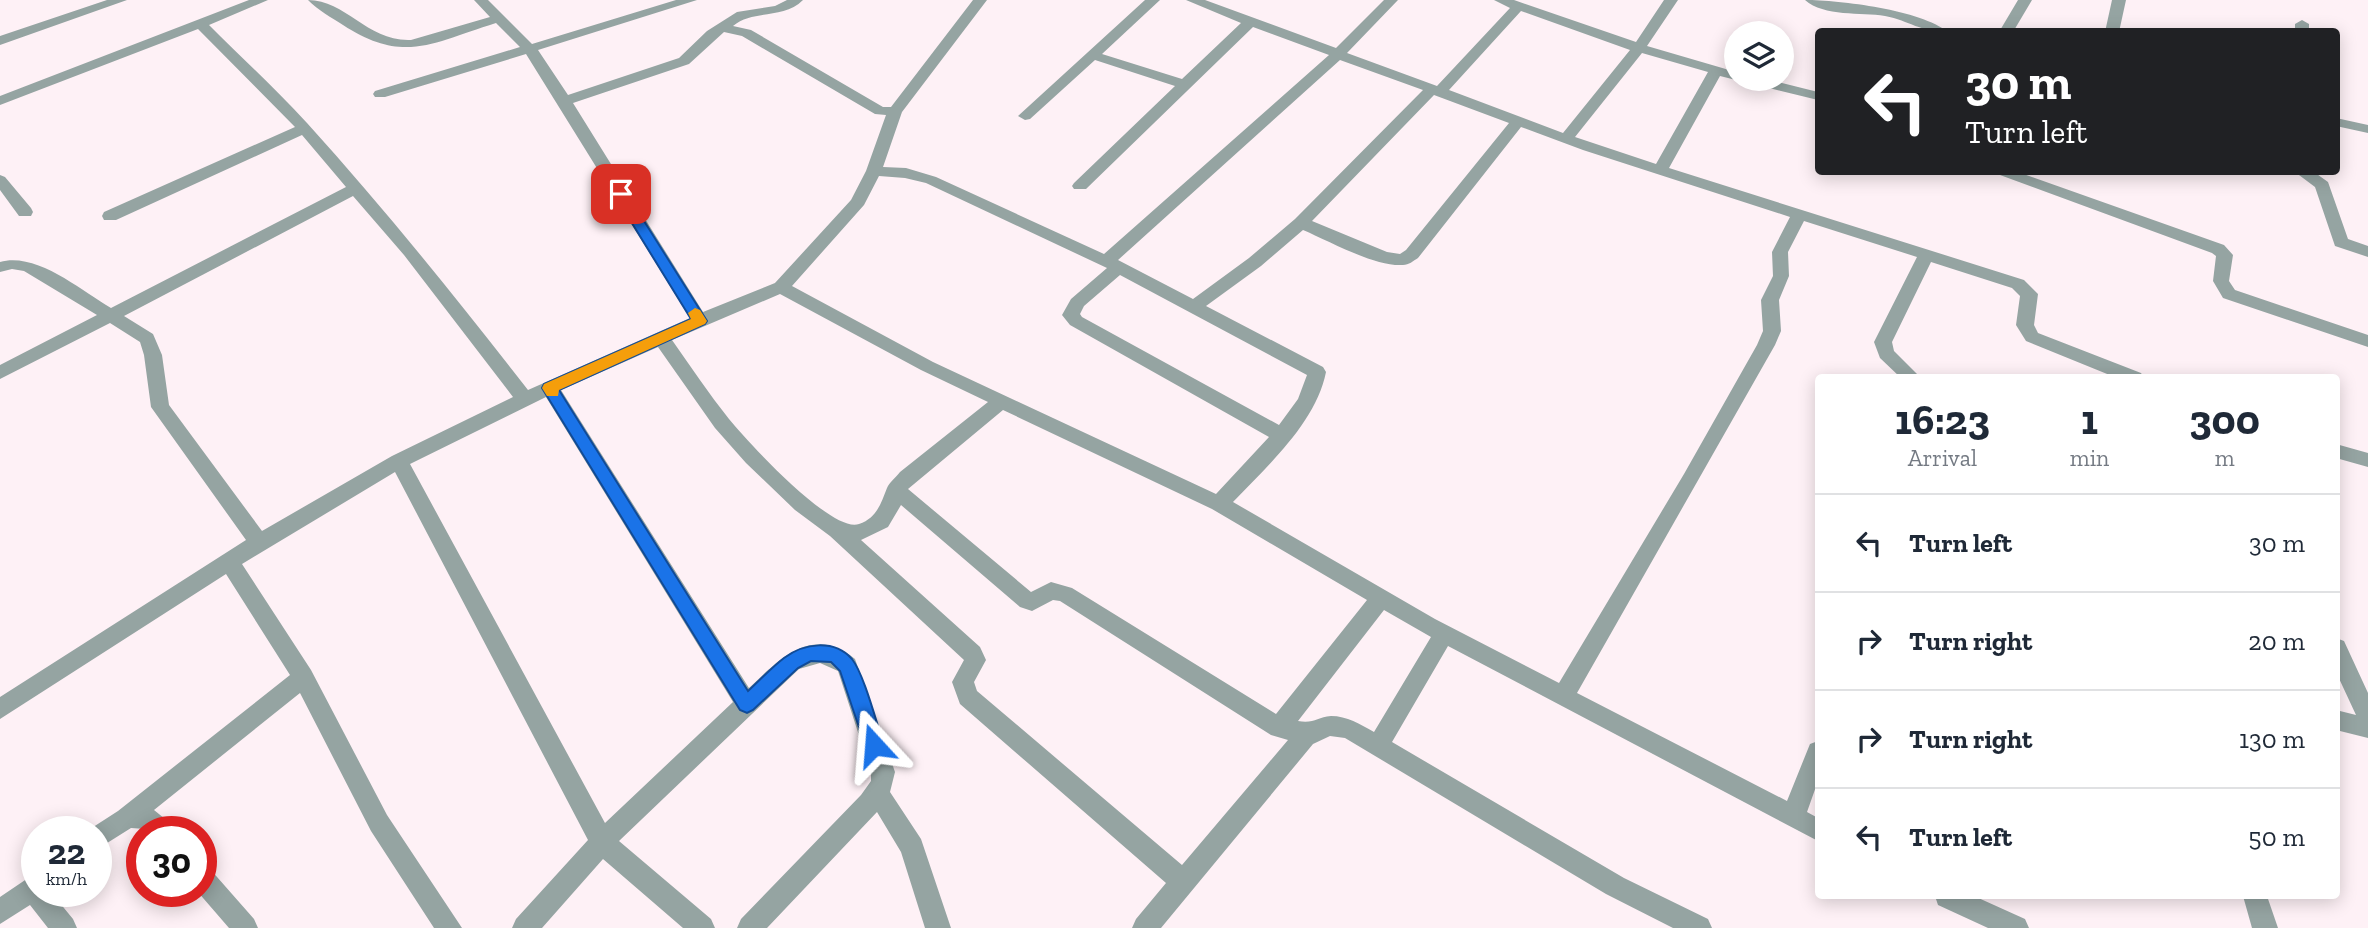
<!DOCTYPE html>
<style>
body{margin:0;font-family:"Zilla Slab",serif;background:#f2f2f3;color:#1f2937;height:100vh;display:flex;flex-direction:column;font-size:26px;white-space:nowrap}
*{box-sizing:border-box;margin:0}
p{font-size:23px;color:#747a83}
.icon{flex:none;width:38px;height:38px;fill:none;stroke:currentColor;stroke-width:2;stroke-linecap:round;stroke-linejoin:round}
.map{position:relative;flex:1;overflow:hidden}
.panel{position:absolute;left:1815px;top:374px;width:525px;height:525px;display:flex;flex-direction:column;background:#fff;border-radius:7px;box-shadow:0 4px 18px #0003}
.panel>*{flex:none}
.banner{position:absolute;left:1815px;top:28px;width:525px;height:147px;border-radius:7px;box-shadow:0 4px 18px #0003;background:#202124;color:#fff;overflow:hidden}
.controls{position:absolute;left:1724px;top:21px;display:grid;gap:14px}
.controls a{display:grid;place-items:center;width:70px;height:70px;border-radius:50%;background:#fff;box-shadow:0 4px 18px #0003;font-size:35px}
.speed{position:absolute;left:21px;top:816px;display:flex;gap:14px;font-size:35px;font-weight:700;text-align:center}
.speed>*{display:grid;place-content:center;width:91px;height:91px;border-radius:50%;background:#fff;box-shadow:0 4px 18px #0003;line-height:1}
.speed small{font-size:18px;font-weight:400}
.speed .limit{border:10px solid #d22;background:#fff;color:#111}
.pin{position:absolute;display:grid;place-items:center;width:60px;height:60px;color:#fff;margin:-30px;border-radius:14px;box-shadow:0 4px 10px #0006}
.me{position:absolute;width:77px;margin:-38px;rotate:341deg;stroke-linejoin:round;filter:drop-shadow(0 0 5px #0008)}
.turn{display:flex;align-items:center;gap:24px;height:147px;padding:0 35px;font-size:32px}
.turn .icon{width:91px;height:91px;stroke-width:2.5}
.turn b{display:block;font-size:49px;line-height:60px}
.eta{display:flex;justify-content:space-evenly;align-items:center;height:119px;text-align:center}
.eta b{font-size:42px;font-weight:700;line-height:49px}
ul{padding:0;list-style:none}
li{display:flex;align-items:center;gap:21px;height:98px;padding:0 35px;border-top:2px solid #e0e1e3}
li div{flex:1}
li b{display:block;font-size:26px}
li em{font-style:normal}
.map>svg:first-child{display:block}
</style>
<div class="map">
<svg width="2368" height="928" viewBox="0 0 2368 928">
<rect width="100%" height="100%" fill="#fef1f6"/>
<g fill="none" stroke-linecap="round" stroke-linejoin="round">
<path fill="#95a4a2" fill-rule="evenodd" d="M107 0H127L0 45V36Z
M249 0H268L209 25C241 57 276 89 307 123 385 209 457 299 528 390L690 318 526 54 385 97H375L373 94 375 91 520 47 496 23C434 42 404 65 343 25 332 18 318 10 308 0 346 0 368 42 411 40L490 17 474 0H488L532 44 676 0H697L538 50 568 95 679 58 707 31 737 12 775 6 787 0H803C783 20 753 9 733 26L751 30 883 107H891L973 0H987L902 112 883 167 906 168 936 177 1104 254 1329 55 1253 27 1086 189H1074L1072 186 1074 183 1175 86 1095 60 1030 119 1025 120 1018 116 1145 0H1160L1102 54 1182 79 1241 23 1186 0H1205L1336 48 1384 0H1398L1347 53 1437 86 1510 8 1494 0H1514L1636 42 1664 0H1678L1647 46 1736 72V79H1741L1736 80 1720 76 1669 168 2024 280 2038 294 2034 325 2038 333 2141 373 2144 378H2117L2026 341 2016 325 2020 296 2012 288 1931 262 1892 342 1894 351 1921 378H1901L1880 358 1874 342 1917 257 1804 221 1788 252 1789 276 1779 300 1781 331 1775 345 1577 693 1787 801 1810 744 1818 741V781L1807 812 1818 818V841L1448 646 1392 742 1624 878 1708 919 1712 928H1673L1606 894 1345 738 1330 736 1313 744 1161 928H1132L1136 919 1166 883 960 704 952 682 964 660 830 536 795 510 746 463 715 428 658 347 561 390 749 688C780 659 812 624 855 659L895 772 890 792 921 839 951 928H925L901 852 877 812 767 928H737L741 919 861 795 871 781V772L838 671 820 663 799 669 619 841 711 919 715 928H683L603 859 542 928H512L516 919 588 840 395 472 242 564 311 670 387 815 462 928H434L371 831 300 693 154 810 170 823 174 831 131 828 96 850V831H87L118 811 290 675 226 574 0 719V697L246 540 151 407 144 355 140 342 110 323 0 379V365L97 315 24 271 12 269 0 272V262C37 252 80 290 111 308L346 187 302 135 116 220H104L102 216 104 212 295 127 198 29 0 105V96ZM1521 11 1630 50 1563 133 1449 90ZM724 32 742 36 875 114 886 115 866 171 851 200 775 283 703 312 573 103 689 64ZM1642 53 1708 72 1656 164 1575 137ZM1340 60 1423 90 1295 219 1249 258 1193 299 1118 260ZM1434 95 1509 123 1406 250 1400 254 1387 252 1312 221ZM1521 127 1583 150 1790 217 1772 252 1773 276 1761 300 1763 331 1757 345 1684 474 1559 683 1435 619 1233 502C1267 466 1316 423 1326 372L1323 367 1206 306 1261 266 1303 230C1329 241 1375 267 1403 265 1409 265 1413 261 1418 258ZM879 176 905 178 926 183 1107 268 1071 299 1062 315 1070 325 1269 437 1216 494 933 362 792 286 864 205ZM353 196 404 255 513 397 392 456 262 531 169 405 162 355 153 334 124 316ZM1120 275 1307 375 1298 399 1279 425 1082 317 1080 314 1084 306ZM780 294 921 370 988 402 900 472C896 477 889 483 887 488 881 503 877 518 859 524 832 534 747 441 729 419 709 394 691 367 672 340ZM546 397 733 702 605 823 410 464ZM1003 410 1212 509 1367 600 1276 714 1072 588 1051 582 1031 592 908 489ZM901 505 1020 607 1032 611 1053 600 1060 601 1271 735 1288 740 1182 865 977 691 974 682 986 660 980 647 861 540 888 527ZM1384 610 1431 637 1374 732C1360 724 1347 716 1331 716 1317 717 1314 724 1298 721Z
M1805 0C1840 0 1921 10 1948 32 1920 32 1910 21 1885 16 1861 12 1824 17 1805 0Z
M2018 0H2032L2013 32H1999Z
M2112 0H2126L2119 32H2105Z
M2302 20 2309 24V32H2295V24Z
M1743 79H1766L1818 92V100L1745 82Z
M2336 118 2368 125V133L2336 126Z
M1997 172H2018L2224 245 2233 255 2229 281 2235 290 2368 335V347L2223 298 2213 281 2216 256 2212 253 2000 175Z
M2295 172H2314L2328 182 2348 239 2368 246V257L2335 246 2315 187Z
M0 175 5 177 31 208 33 212 31 216H19L0 190Z
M2336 444 2368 453V467L2336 458Z
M2336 638 2344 641 2368 693V738L2336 730V710L2356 715 2336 672Z
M201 865 210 869 254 919 258 928H229L197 891H201Z
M37 872V891H50L73 919 77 928H48L30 905 0 924V897Z
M1935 896H1974L2025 919 2029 928H1988L1938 905Z
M2243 896H2267L2278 928H2252Z"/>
</g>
<path fill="#1a73e8" stroke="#114b97" stroke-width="2" d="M621 190 627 194 707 321 705 324 559 390 748 691C760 680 771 668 784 658 804 643 834 639 852 659 864 674 877 725 884 745L881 751 874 754 867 751 840 671 831 662 811 661 798 668 753 710 747 713 740 710 542 388 544 384 691 319 614 194Z"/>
<path fill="#f59e0b" d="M695 308 700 310 707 321 705 324 559 390 558 396H547L542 388 544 384 691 319 688 313Z"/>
</svg>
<div class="controls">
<a><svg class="icon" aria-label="layers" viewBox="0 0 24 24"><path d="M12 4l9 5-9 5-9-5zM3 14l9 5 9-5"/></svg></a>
</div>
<div class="speed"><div>22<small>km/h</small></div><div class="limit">30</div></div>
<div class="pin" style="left:621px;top:194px;background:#d93025"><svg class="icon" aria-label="arrive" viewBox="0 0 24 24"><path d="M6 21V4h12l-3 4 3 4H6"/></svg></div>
<svg class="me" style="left:874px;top:745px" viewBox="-20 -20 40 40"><path d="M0-17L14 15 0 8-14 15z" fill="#1a73e8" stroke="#fff" stroke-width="4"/></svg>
<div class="banner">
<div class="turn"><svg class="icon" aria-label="left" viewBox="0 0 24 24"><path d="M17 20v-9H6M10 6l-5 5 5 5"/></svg><div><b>30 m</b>Turn left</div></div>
</div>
<section class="panel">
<div class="eta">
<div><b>16:23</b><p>Arrival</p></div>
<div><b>1</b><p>min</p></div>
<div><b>300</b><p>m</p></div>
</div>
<ul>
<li><svg class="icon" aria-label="left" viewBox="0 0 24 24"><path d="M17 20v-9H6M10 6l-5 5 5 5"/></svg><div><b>Turn left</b></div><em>30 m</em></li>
<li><svg class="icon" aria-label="right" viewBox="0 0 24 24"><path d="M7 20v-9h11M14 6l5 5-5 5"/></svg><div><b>Turn right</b></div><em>20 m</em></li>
<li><svg class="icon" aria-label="right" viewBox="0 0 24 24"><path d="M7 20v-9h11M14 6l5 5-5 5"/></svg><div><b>Turn right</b></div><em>130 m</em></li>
<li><svg class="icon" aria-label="left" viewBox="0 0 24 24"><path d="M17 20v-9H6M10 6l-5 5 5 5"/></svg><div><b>Turn left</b></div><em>50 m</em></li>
</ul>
</section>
</div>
